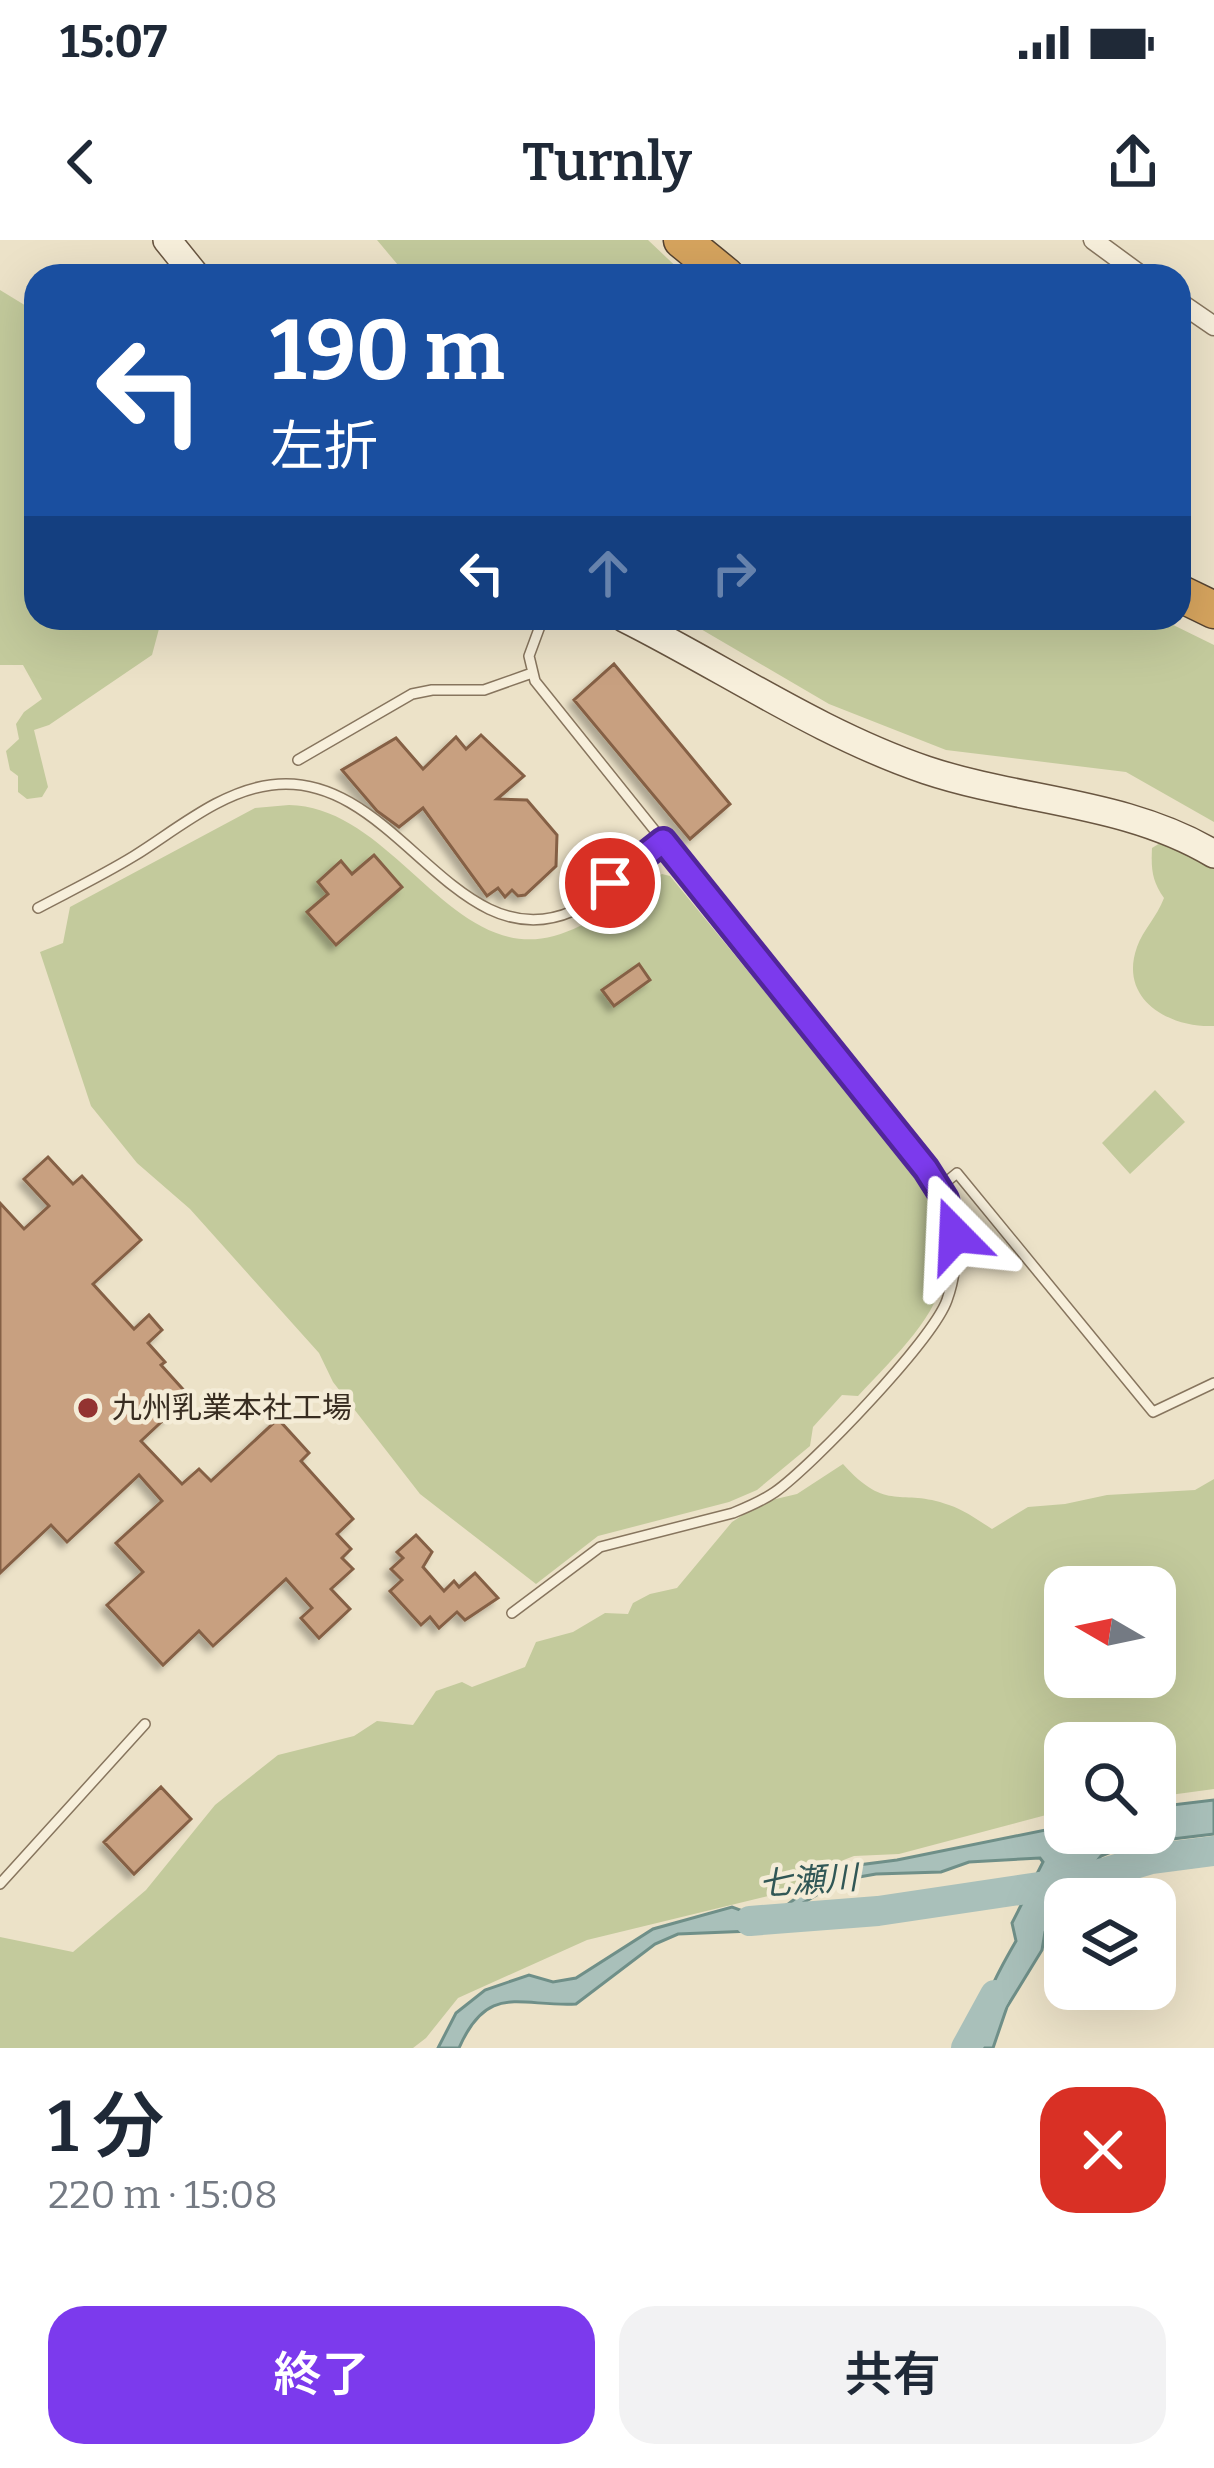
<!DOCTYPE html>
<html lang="ja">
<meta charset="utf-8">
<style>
body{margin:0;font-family:Bitter,"Noto Sans JP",serif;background:#f2f2f3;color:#1f2937;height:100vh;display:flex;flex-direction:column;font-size:45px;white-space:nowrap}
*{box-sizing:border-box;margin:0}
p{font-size:39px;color:#747a83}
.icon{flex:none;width:66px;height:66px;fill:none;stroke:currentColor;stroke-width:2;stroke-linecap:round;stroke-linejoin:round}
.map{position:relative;height:1808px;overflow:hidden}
.side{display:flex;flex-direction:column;background:#fff;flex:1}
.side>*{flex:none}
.banner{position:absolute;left:24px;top:24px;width:1167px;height:366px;border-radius:36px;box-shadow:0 12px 48px #0002;background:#1a4fa0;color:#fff;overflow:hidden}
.needle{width:78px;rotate:279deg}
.fabs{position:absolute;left:1044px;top:1326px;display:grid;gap:24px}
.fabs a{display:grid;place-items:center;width:132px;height:132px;border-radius:24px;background:#fff;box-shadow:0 12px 48px #0002;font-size:60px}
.pin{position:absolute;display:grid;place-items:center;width:102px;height:102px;color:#fff;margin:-51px;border:6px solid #fff;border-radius:50%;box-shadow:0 3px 12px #0007}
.me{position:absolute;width:132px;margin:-66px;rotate:339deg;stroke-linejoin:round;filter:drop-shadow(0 0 9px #0008)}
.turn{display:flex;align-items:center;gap:42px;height:252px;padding:0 48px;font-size:54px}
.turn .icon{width:156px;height:156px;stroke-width:2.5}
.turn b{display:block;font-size:84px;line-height:102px}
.lanes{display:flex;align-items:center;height:114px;padding:0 48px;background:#0003;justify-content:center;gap:60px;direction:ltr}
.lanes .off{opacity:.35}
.round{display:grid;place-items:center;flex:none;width:126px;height:126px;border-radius:36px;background:#f2f2f3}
.head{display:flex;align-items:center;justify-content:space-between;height:204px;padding:0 48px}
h1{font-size:72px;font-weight:600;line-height:90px}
.cta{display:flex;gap:24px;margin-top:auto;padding:24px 48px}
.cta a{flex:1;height:138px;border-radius:36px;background:#7c3aed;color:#fff;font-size:48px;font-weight:600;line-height:138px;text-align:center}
.cta a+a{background:#f2f2f3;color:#1f2937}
.status{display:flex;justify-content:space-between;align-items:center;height:84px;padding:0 60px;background:#fff;direction:ltr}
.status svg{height:33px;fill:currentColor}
header{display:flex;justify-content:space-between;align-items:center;height:156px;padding:0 48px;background:#fff;font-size:54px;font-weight:600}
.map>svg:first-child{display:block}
</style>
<div class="status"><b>15:07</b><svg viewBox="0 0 49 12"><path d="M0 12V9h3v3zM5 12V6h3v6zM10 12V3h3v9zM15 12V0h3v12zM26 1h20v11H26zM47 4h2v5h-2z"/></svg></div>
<header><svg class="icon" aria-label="back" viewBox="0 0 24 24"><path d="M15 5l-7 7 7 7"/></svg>Turnly<svg class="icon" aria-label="share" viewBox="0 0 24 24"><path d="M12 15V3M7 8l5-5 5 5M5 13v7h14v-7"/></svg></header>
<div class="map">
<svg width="1214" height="1808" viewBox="0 0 1214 1808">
<defs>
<filter id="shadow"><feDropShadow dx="-5.5" dy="5.5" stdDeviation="3" flood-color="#0004"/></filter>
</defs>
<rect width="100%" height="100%" fill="#ece2c8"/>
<path fill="#c3ca9c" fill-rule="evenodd" d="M377 0H648L686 36H399L403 31Z
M0 50 36 72V378H167L160 385 152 415 49 485 34 490 48 547 42 557 27 559 18 552V536L10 530 6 511 19 499 16 484 24 472 42 459 23 425H0Z
M682 378H1159L1214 405V582L1126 532 946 510 829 464Z
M289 565C394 567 451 724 554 696 590 686 620 661 650 640L662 634 670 636 920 941C984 1034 921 1089 858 1156L842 1155 813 1187 810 1206 757 1250 729 1262 598 1296 536 1344 420 1254 333 1142 319 1113 190 969 137 923 91 866 40 712 63 703 70 667 255 568Z
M1165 600 1214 626V786C1170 788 1118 760 1137 707 1143 690 1157 677 1164 658 1152 641 1151 629 1152 608Z
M1155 850 1185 882 1130 934 1102 903Z
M843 1224C888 1274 900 1247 949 1265 964 1270 978 1280 992 1289L1028 1267 1065 1264 1107 1255 1195 1250 1214 1239V1549L1155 1557V1503H1065V1570L899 1614 854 1616 828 1626 785 1652 587 1700 458 1758 426 1798 413 1808H0V1697L73 1712 146 1650 215 1565 278 1515 354 1496 377 1481 413 1485 436 1451 462 1442 472 1447 525 1427 536 1402 573 1392 605 1373 628 1374 633 1363 650 1354 677 1348 732 1282 763 1262 797 1254ZM1065 1347H1155V1437H1065Z"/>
<path fill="#a9c0ba" stroke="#6f8f88" stroke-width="3" d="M1214 1560V1594L1131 1604 1101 1616 1054 1675 1045 1692 1042 1710 1007 1767 993 1808H974C980 1766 995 1737 1016 1701L1012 1683 1043 1622 1040 1618 969 1622 941 1632 876 1634 842 1640 798 1666 780 1683 752 1691 678 1694 655 1704 576 1764C519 1767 488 1742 459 1808H438L456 1773 485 1750 529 1735 553 1742 576 1738 653 1689 732 1667 743 1671V1679L787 1665 835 1628 897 1620 1065 1586V1593H1155V1567Z"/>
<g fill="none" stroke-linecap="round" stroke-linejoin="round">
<path stroke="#a9c0ba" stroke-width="30" d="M750 1681 878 1671 1073 1642 1151 1619 1214 1611
M966 1808 995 1755"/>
</g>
<path fill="#c8a080" stroke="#856045" stroke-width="3" filter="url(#shadow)" d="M614 424 730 564 690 599 574 460Z
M481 495 524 536 497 559 527 560 557 595 556 626 525 655 518 656 512 650 505 657 498 648 487 656 423 568 399 587 377 571 342 530 396 498 423 529 456 497 466 509Z
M374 615 402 647 336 705 307 672 328 654 318 642 341 621 352 634Z
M639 724 650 740 614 766 602 750Z
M48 917 73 944 82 936 141 1000 93 1044 134 1089 149 1075 162 1090 148 1103 165 1122 161 1125 189 1156 141 1201 182 1244 199 1229 211 1241 278 1179 309 1213 301 1221 353 1279 337 1294 351 1309 342 1318 353 1329 331 1349 350 1369 319 1398 301 1378 312 1368 286 1339 213 1406 199 1391 163 1425 107 1365 143 1332 116 1303 162 1261 139 1235 67 1302 51 1285 0 1333V963L24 989 49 966 24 939Z
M416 1295 432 1312 423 1327 444 1351 454 1341 459 1347 475 1333 498 1358 465 1380 457 1372 439 1388 430 1377 421 1385 390 1351 402 1340 391 1329 403 1318 397 1312Z
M161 1547 191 1579 134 1634 104 1602Z"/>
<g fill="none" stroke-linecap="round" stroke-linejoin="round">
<defs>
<path id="lane" d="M298 520 412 454 432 450H484L532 433
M38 668C70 651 103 635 134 616 176 590 221 551 271 545 395 528 454 723 573 671L663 601
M939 948 957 933 1153 1172 1214 1143
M512 1373 600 1307 733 1273C748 1267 762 1261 775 1252 812 1226 933 1100 947 1060 964 1013 954 968 926 929L535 441 529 416 543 378
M0 1644 145 1484"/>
<path id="street" d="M1093 0 1142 36
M1179 62 1214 86"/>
<path id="secondary" d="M167 0 196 36
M624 378C724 428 820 494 926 530 1022 562 1125 561 1214 614"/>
<path id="highway" d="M682 0 726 36
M1179 353 1214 370"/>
</defs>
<use href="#lane" stroke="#87755e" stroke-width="12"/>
<use href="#street" stroke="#87755e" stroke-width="21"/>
<use href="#secondary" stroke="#695641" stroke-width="30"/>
<use href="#highway" stroke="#554331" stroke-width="39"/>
<use href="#lane" stroke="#f7efdb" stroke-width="9"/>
<use href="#street" stroke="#f7efdb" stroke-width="18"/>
<use href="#secondary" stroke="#f7efdb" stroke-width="27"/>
<use href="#highway" stroke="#d6a45e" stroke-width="36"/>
</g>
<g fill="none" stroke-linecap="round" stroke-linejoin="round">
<defs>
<path id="route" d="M610 643 663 601 926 929 945 959 955 995"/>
</defs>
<use href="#route" stroke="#51269a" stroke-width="30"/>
<use href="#route" stroke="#7c3aed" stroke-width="21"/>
</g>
<circle fill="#933331" stroke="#f4ecd7" stroke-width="4.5" cx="88" cy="1168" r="12"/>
<g text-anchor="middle" stroke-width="9" stroke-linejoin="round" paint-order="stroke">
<g font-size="30" fill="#382d21" stroke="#f4ecd7" text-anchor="start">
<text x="112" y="1178">九州乳業本社工場</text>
</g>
<g font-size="33" font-style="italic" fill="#315756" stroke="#f4ecd7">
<text transform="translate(808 1640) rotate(-4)" y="12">七瀬川</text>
</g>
</g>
</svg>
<div class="fabs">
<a><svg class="needle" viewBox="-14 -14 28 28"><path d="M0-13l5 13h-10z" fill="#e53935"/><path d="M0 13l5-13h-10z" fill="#747a83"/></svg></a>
<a><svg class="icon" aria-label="search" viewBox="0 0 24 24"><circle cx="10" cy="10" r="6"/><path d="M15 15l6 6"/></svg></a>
<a><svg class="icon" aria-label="layers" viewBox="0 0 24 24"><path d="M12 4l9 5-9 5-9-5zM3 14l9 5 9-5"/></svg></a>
</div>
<div class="pin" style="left:610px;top:643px;background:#d93025"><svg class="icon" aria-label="arrive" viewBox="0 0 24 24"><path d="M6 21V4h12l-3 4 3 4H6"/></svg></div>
<svg class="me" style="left:955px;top:995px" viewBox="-20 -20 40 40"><path d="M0-17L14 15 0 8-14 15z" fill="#7c3aed" stroke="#fff" stroke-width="4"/></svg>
<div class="banner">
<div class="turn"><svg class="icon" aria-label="left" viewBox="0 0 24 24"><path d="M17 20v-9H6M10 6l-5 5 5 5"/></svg><div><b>190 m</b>左折</div></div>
<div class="lanes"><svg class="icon" aria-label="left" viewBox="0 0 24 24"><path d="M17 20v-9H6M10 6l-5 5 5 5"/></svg><svg class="icon off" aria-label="ahead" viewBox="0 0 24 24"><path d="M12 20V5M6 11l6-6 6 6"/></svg><svg class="icon off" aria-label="right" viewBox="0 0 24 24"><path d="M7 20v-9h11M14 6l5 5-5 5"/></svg></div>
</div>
</div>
<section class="side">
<div class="head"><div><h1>1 分</h1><p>220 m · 15:08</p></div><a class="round" style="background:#d93025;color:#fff"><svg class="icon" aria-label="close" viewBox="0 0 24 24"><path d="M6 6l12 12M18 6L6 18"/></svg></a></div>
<div class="cta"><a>終了</a><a>共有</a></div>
</section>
